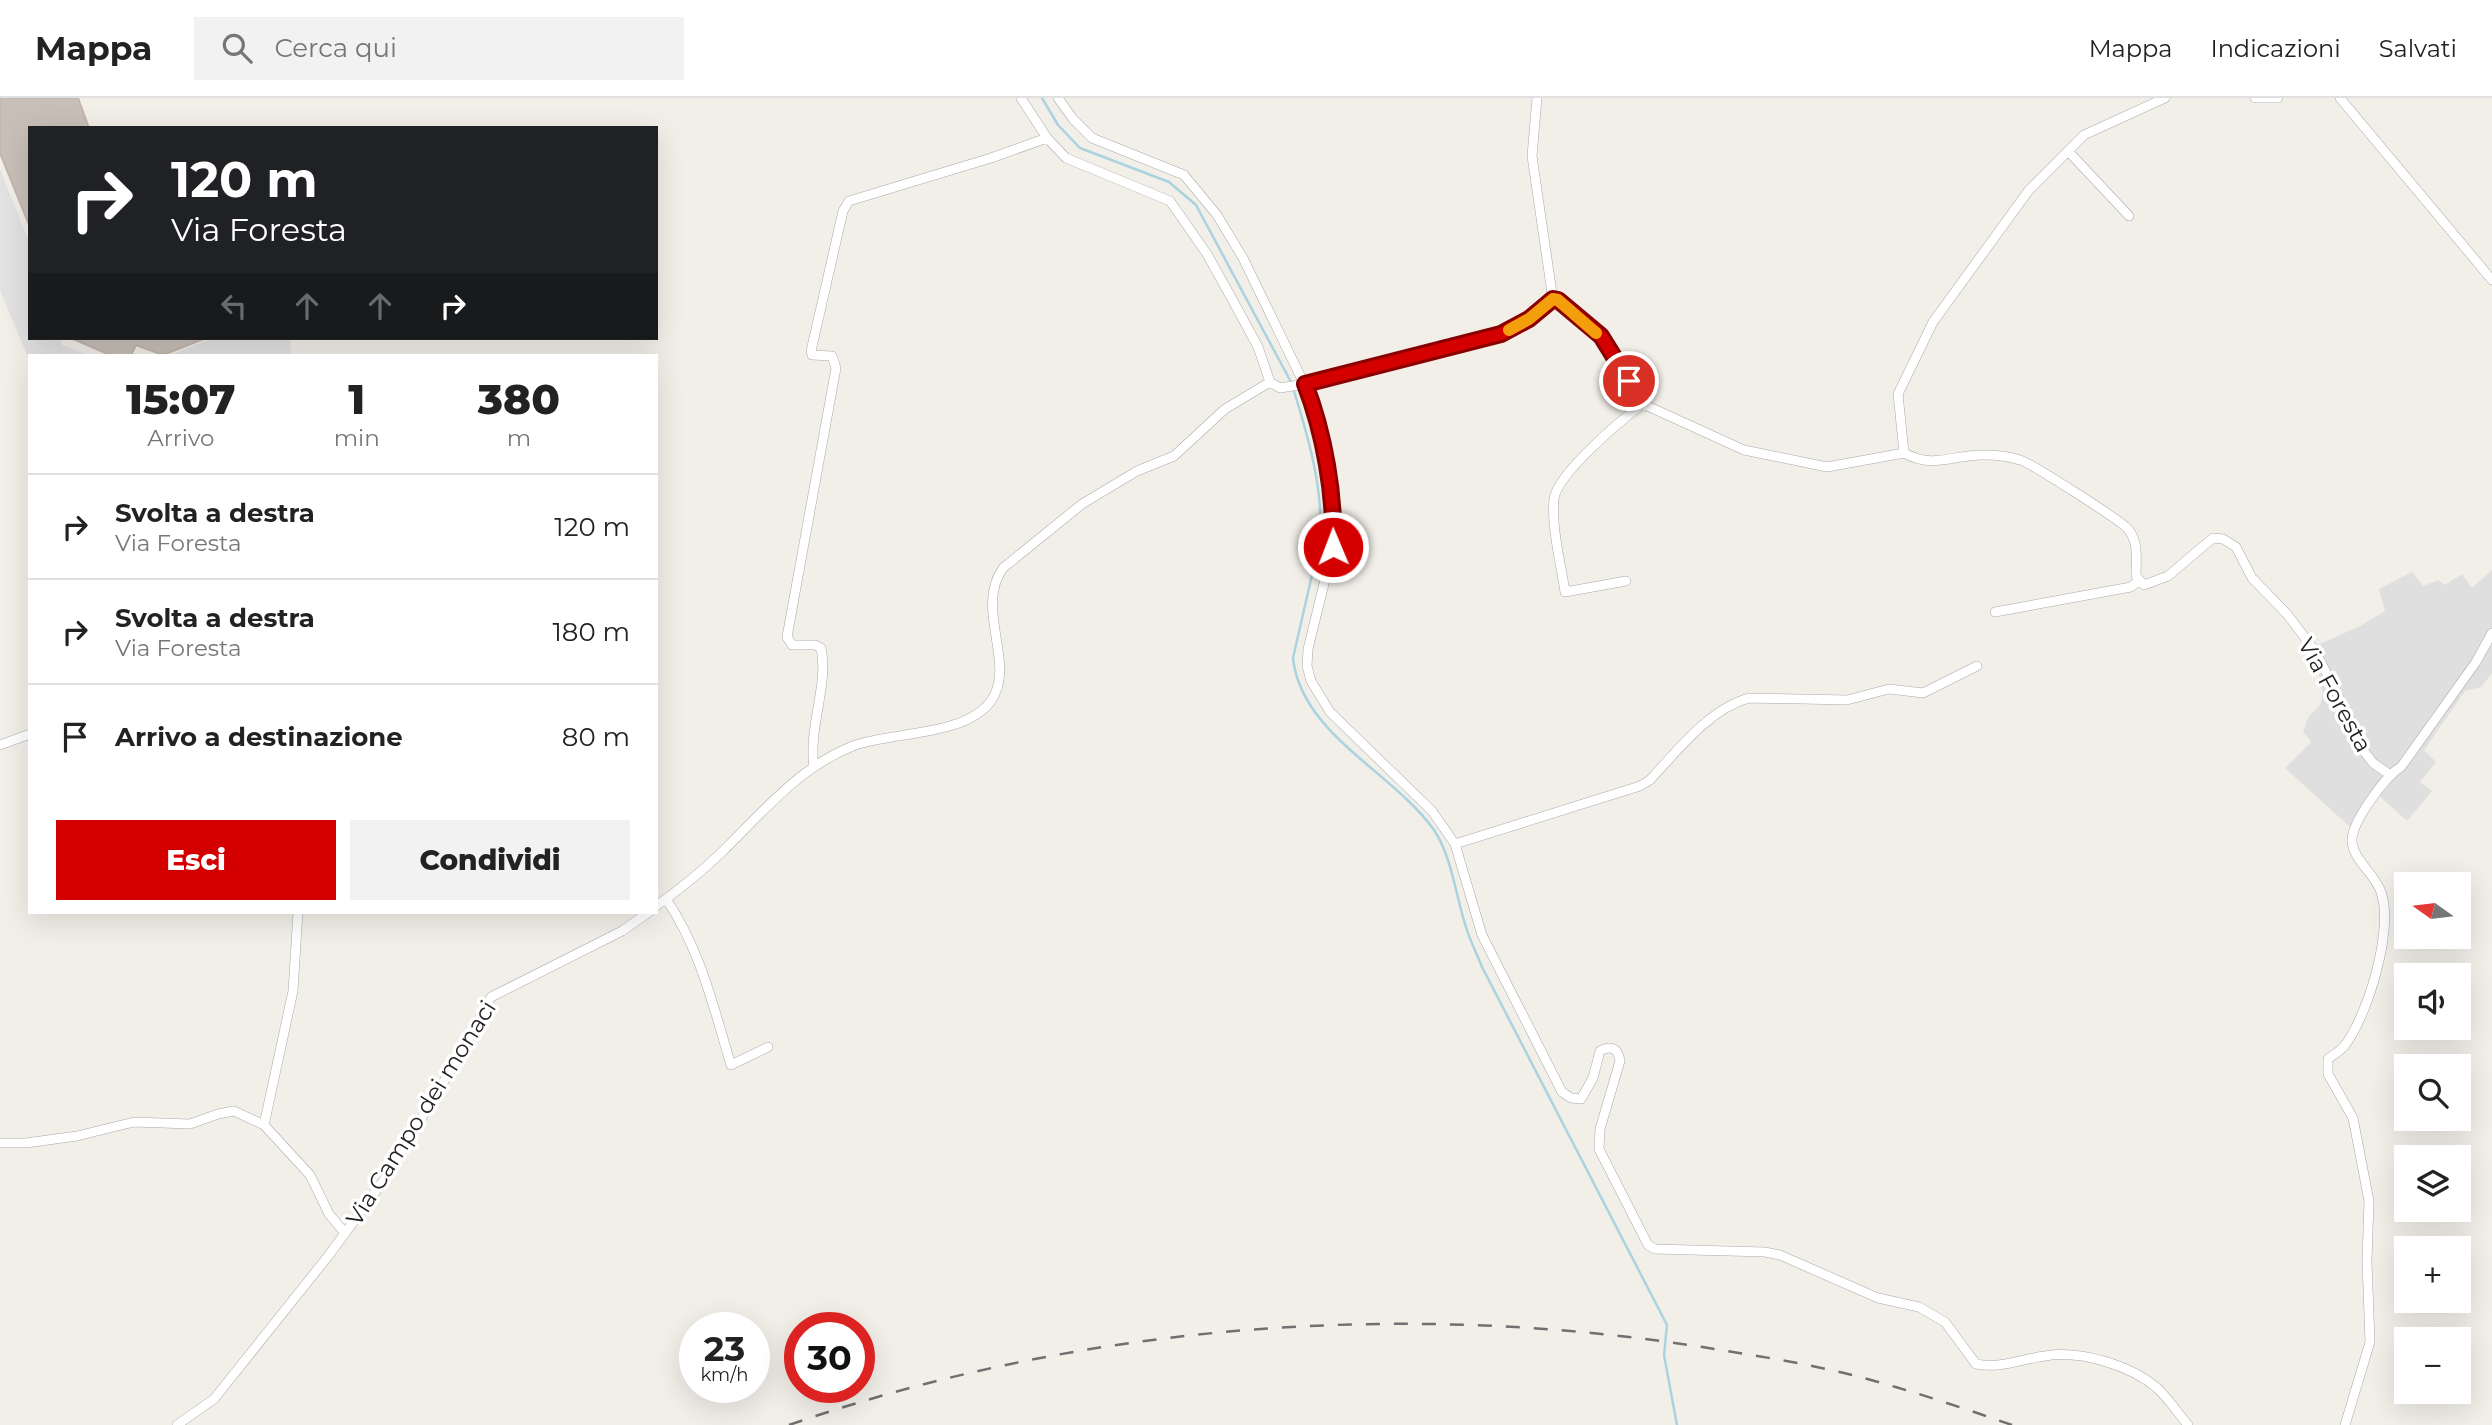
<!DOCTYPE html>
<html lang="it">
<meta charset="utf-8">
<style>
body{margin:0;font-family:Montserrat,sans-serif;background:#f2f2f2;color:#222;height:100vh;display:flex;flex-direction:column;font-size:26px;white-space:nowrap}
*{box-sizing:border-box;margin:0}
p{font-size:23px;color:#767676}
.icon{flex:none;width:38px;height:38px;fill:none;stroke:currentColor;stroke-width:2;stroke-linecap:round;stroke-linejoin:round}
.map{position:relative;flex:1;overflow:hidden}
.side{position:absolute;left:28px;top:256px;width:630px;height:560px;display:flex;flex-direction:column;background:#fff;border-radius:0px;box-shadow:0 7px 28px #0002}
.side>*{flex:none}
.banner{position:absolute;left:28px;top:28px;width:630px;height:214px;border-radius:0px;box-shadow:0 7px 28px #0002;background:#202124;color:#fff;overflow:hidden}
.needle{width:46px;rotate:284deg}
.fabs{position:absolute;left:2394px;top:774px;display:grid;gap:14px}
.fabs a{display:grid;place-items:center;width:77px;height:77px;border-radius:0px;background:#fff;box-shadow:0 7px 28px #0002;font-size:35px}
.speed{position:absolute;left:679px;top:1214px;display:flex;gap:14px;font-size:35px;font-weight:700;text-align:center}
.speed>*{display:grid;place-content:center;width:91px;height:91px;border-radius:50%;background:#fff;box-shadow:0 7px 28px #0002;line-height:1}
.speed small{font-size:18px;font-weight:400}
.speed .limit{border:10px solid #d22;background:#fff;color:#111}
.pin{position:absolute;display:grid;place-items:center;width:60px;height:60px;color:#fff;margin:-30px;border:4px solid #fff;border-radius:50%;box-shadow:0 2px 7px #0007}
.me{position:absolute;width:77px;margin:-38px;rotate:359deg;stroke-linejoin:round;filter:drop-shadow(0 0 5px #0008)}
.turn{display:flex;align-items:center;gap:24px;height:147px;padding:0 28px;font-size:32px}
.turn .icon{width:91px;height:91px;stroke-width:2.5}
.turn b{display:block;font-size:49px;line-height:60px}
.lanes{display:flex;align-items:center;height:66px;padding:0 28px;background:#0003;justify-content:center;gap:35px;direction:ltr}
.lanes .off{opacity:.35}
.eta{display:flex;justify-content:space-evenly;align-items:center;height:119px;text-align:center}
.eta b{font-size:42px;font-weight:800;line-height:49px}
.cta{display:flex;gap:14px;margin-top:auto;padding:14px 28px}
.cta a{flex:1;height:80px;border-radius:0px;background:#d40000;color:#fff;font-size:28px;font-weight:800;line-height:80px;text-align:center}
.cta a+a{background:#f2f2f2;color:#222}
ul{padding:0;list-style:none}
li{display:flex;align-items:center;gap:21px;height:105px;padding:0 28px;border-top:2px solid #e0e0e0}
li div{flex:1}
li b{display:block;font-size:26px}
li em{font-style:normal}
header{display:flex;align-items:center;gap:42px;box-sizing:border-box;height:98px;padding:0 35px;background:#fff;border-bottom:2px solid #e0e0e0}
header strong{font-size:33px}
nav{display:flex;gap:38px;margin-inline-start:auto;font-size:24px}
.search{width:490px;height:63px;background:#f2f2f2;display:flex;align-items:center;gap:18px;box-sizing:border-box;padding:0 24px;border-radius:0px;color:#767676;font-size:26px}
.map>svg:first-child{display:block}
</style>
<header>
<strong>Mappa</strong>
<div class="search"><svg class="icon" aria-label="search" viewBox="0 0 24 24"><circle cx="10" cy="10" r="6"/><path d="M15 15l6 6"/></svg>Cerca qui</div>
<nav><a>Mappa</a><a>Indicazioni</a><a>Salvati</a></nav>
</header>
<div class="map">
<svg width="2492" height="1327" viewBox="0 0 2492 1327">
<rect width="100%" height="100%" fill="#f2efe9"/>
<path fill="#e0dfdf" d="M2492 472V575L2481 589 2465 593 2424 652 2436 664 2420 684 2432 693 2407 723 2373 692 2350 729 2285 670 2311 644 2303 633 2309 618 2320 607 2323 597 2316 564 2309 551 2362 527 2385 513 2379 491 2412 474 2423 488 2438 482 2445 487 2462 476 2472 490Z"/>
<path fill="#e2e2e2" d="M0 71 30 146V240H60L62 247 87 257H30V264L0 192Z
M213 240H290L291 257H171Z"/>
<g fill="none" stroke-linecap="round" stroke-linejoin="round">
<path stroke="#aad3df" stroke-width="2.5" d="M1042 0 1058 27 1080 50 1169 84 1196 107 1291 284
M1293 290C1308 338 1324 392 1320 442L1293 560C1301 636 1393 674 1434 732 1452 759 1456 799 1466 829 1470 843 1477 856 1482 869L1667 1227 1664 1257 1677 1327"/>
</g>
<path fill="#c7bfb8" stroke="#c4b6ab" stroke-width="2" d="M0 0H78L89 30H30V129L0 55Z
M71 240H206L163 257 136 247 131 257H110Z"/>
<g fill="none" stroke-linecap="round" stroke-linejoin="round">
<defs>
<path id="street" d="M1021 0 1047 40 1066 60 1170 103 1207 156 1232 201 1258 249 1270 284
M1058 0 1073 21 1092 40 1184 77 1217 117 1243 160 1309 296 1328 384 1334 426 1333 449 1308 551 1307 568 1311 583 1330 614 1432 713 1455 746 1482 837 1562 994 1571 1000 1581 1001 1593 980 1600 953C1611 947 1618 950 1620 963L1600 1031 1599 1051 1648 1147 1655 1151 1765 1154 1780 1157 1878 1200 1919 1209 1945 1224 1976 1266C2001 1271 2021 1261 2045 1258 2080 1252 2130 1267 2157 1290 2168 1300 2178 1315 2188 1327
M1537 0 1532 58 1553 202
M2255 0H2278
M2340 0 2492 182
M2068 53 2129 118
M1270 284 1280 290 1305 286 1501 236 1529 221 1553 202H1558L1601 238 1643 306 1744 352 1827 369 1904 355C1933 371 1952 357 1982 357 1993 357 2009 358 2020 362 2031 365 2120 422 2128 431 2139 444 2136 462 2136 478L2144 487 2168 478 2213 440 2223 441 2236 449 2252 480 2287 516 2315 553 2349 619 2359 647 2373 665 2389 676
M1904 355 1898 296 1933 224 2029 92 2084 37 2165 0
M1626 483 1565 494C1561 466 1551 428 1554 401 1557 376 1622 321 1643 306
M1995 514 2131 489 2138 483
M0 647 30 636
M814 669C808 630 829 586 821 550L815 547H792L787 539 836 270 832 258 812 257 811 253 843 113 849 103 991 60 1047 40
M1455 746 1640 688 1650 682C1677 653 1709 611 1749 600L1847 602 1889 591 1923 595 1977 568
M666 801C700 850 714 911 731 967L768 949
M656 808C679 792 701 774 722 754 761 716 799 669 853 648 893 633 964 639 991 603 1017 566 974 511 1003 470L1082 406 1137 373 1174 358 1225 311 1270 284
M264 1027 293 893 298 814
M0 1045H26L77 1038 134 1024 190 1026 218 1016 234 1013 264 1027 310 1077 329 1116 345 1135
M177 1327 214 1301 329 1157 386 1079 464 950 491 899 622 833 649 814
M2345 1327 2370 1244 2367 1163 2369 1103 2353 1020 2328 976V961C2333 957 2341 953 2345 947 2368 917 2394 831 2381 794 2375 776 2353 762 2352 743 2351 725 2386 677 2401 669L2476 564 2492 535"/>
</defs>
<use href="#street" stroke="#a9a9a9" stroke-width="10"/>
<use href="#street" stroke="#fff" stroke-width="9"/>
<path stroke="#707070" stroke-width="2.5" stroke-dasharray="14 14" stroke-linecap="butt" d="M789 1327C1084 1225 1407 1201 1715 1251 1758 1258 1802 1265 1844 1275 1901 1289 1957 1308 2012 1327"/>
</g>
<g fill="none" stroke-linecap="round" stroke-linejoin="round">
<defs>
<path id="route" d="M1333 449C1335 397 1324 335 1305 286L1501 236 1529 221 1553 201 1558 202 1601 238 1629 283"/>
</defs>
<use href="#route" stroke="#8a0000" stroke-width="18"/>
<use href="#route" stroke="#d40000" stroke-width="12"/>
<path stroke="#f59e0b" stroke-width="12" d="M1509 232 1529 221 1553 201 1558 202 1596 235"/>
</g>
<g text-anchor="middle" stroke-width="7" stroke-linejoin="round" paint-order="stroke">
<g font-size="23" fill="#222" stroke="#fff">
<text transform="translate(2335 597) rotate(61)" y="8">Via Foresta</text>
<text transform="translate(421 1015) rotate(-58)" y="8">Via Campo dei monaci</text>
</g>
</g>
</svg>
<div class="fabs">
<a><svg class="needle" viewBox="-14 -14 28 28"><path d="M0-13l5 13h-10z" fill="#e53935"/><path d="M0 13l5-13h-10z" fill="#767676"/></svg></a>
<a><svg class="icon" aria-label="sound" viewBox="0 0 24 24"><path d="M4 9h4l5-4v14l-5-4H4zM17 9q2 3 0 6"/></svg></a>
<a><svg class="icon" aria-label="search" viewBox="0 0 24 24"><circle cx="10" cy="10" r="6"/><path d="M15 15l6 6"/></svg></a>
<a><svg class="icon" aria-label="layers" viewBox="0 0 24 24"><path d="M12 4l9 5-9 5-9-5zM3 14l9 5 9-5"/></svg></a>
<a>+</a>
<a>−</a>
</div>
<div class="speed"><div>23<small>km/h</small></div><div class="limit">30</div></div>
<div class="pin" style="left:1629px;top:283px;background:#d93025"><svg class="icon" aria-label="arrive" viewBox="0 0 24 24"><path d="M6 21V4h12l-3 4 3 4H6"/></svg></div>
<svg class="me" style="left:1333px;top:449px" viewBox="-20 -20 40 40"><circle r="17" fill="#d40000" stroke="#fff" stroke-width="3"/><path d="M0-11L8 9 0 5-8 9z" fill="#fff"/></svg>
<div class="banner">
<div class="turn"><svg class="icon" aria-label="right" viewBox="0 0 24 24"><path d="M7 20v-9h11M14 6l5 5-5 5"/></svg><div><b>120 m</b>Via Foresta</div></div>
<div class="lanes"><svg class="icon off" aria-label="left" viewBox="0 0 24 24"><path d="M17 20v-9H6M10 6l-5 5 5 5"/></svg><svg class="icon off" aria-label="ahead" viewBox="0 0 24 24"><path d="M12 20V5M6 11l6-6 6 6"/></svg><svg class="icon off" aria-label="ahead" viewBox="0 0 24 24"><path d="M12 20V5M6 11l6-6 6 6"/></svg><svg class="icon" aria-label="right" viewBox="0 0 24 24"><path d="M7 20v-9h11M14 6l5 5-5 5"/></svg></div>
</div>
<section class="side">
<div class="eta">
<div><b>15:07</b><p>Arrivo</p></div>
<div><b>1</b><p>min</p></div>
<div><b>380</b><p>m</p></div>
</div>
<ul>
<li><svg class="icon" aria-label="right" viewBox="0 0 24 24"><path d="M7 20v-9h11M14 6l5 5-5 5"/></svg><div><b>Svolta a destra</b><p>Via Foresta</p></div><em>120 m</em></li>
<li><svg class="icon" aria-label="right" viewBox="0 0 24 24"><path d="M7 20v-9h11M14 6l5 5-5 5"/></svg><div><b>Svolta a destra</b><p>Via Foresta</p></div><em>180 m</em></li>
<li><svg class="icon" aria-label="arrive" viewBox="0 0 24 24"><path d="M6 21V4h12l-3 4 3 4H6"/></svg><div><b>Arrivo a destinazione</b></div><em>80 m</em></li>
</ul>
<div class="cta"><a>Esci</a><a>Condividi</a></div>
</section>
</div>
